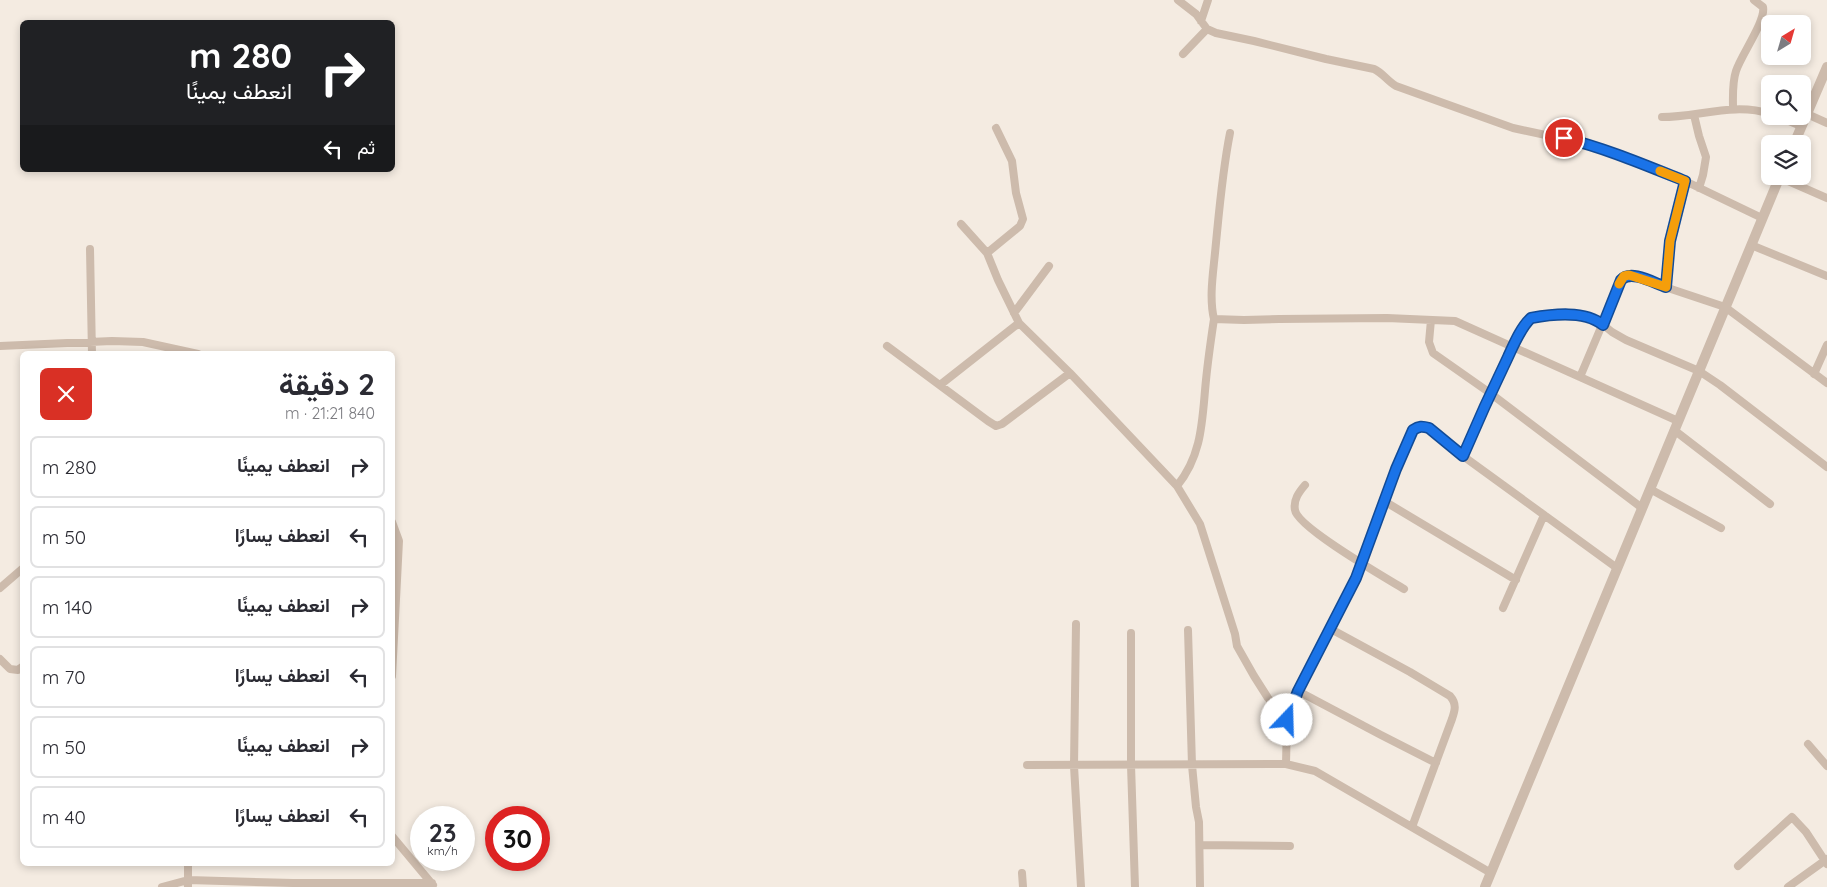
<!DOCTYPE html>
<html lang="ar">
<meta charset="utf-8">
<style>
body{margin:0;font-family:Quicksand,Vazirmatn,sans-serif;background:#f2f2f3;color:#2b2b33;direction:rtl;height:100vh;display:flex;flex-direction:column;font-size:19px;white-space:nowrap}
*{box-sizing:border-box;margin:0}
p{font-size:16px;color:#7c7c81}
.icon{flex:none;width:28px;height:28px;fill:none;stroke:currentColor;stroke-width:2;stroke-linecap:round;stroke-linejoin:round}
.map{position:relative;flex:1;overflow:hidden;direction:ltr}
.sheet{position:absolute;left:20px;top:351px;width:375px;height:515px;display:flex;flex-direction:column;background:#fff;border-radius:8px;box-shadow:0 2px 8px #0003;direction:rtl}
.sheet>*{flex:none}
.guide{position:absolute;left:20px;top:20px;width:375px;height:152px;border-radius:8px;box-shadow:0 2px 8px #0003;direction:rtl;background:#202124;color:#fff;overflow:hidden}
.needle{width:32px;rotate:37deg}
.tools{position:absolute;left:1761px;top:15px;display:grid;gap:10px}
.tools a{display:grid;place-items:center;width:50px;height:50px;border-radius:8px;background:#fff;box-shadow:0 2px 8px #0003;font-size:25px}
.speed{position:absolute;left:410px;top:806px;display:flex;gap:10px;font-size:25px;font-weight:700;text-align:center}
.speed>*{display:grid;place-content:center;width:65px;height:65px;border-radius:50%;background:#fff;box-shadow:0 2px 8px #0003;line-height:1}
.speed small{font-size:12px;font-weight:400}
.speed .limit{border:8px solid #d22;background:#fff;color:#111}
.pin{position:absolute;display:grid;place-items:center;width:42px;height:42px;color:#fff;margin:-21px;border:2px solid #fff;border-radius:50%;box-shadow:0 1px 5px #0007}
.me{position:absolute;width:55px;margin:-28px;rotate:21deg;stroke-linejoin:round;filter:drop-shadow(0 0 4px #0008)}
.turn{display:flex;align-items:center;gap:18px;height:105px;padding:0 20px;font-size:22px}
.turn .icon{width:65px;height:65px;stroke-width:2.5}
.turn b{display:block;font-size:35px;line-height:42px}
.then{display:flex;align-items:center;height:48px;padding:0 20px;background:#0003;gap:10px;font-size:19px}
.round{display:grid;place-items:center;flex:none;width:52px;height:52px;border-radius:8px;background:#f2f2f3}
.summary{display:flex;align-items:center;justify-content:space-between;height:85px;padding:0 20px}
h1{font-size:30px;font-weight:700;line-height:38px}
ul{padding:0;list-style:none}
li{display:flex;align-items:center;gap:15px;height:62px;margin:0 10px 8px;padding:0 10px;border:2px solid #e1e1e2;border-radius:8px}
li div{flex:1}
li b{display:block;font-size:19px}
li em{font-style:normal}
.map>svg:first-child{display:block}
</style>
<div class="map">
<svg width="1827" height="887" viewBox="0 0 1827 887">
<rect width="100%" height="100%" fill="#f4ebe1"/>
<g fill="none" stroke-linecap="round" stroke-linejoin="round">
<path stroke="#cdbbac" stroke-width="8" d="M1178 0 1196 14 1207 29 1216 33 1254 41 1326 59 1374 69C1383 73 1387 81 1396 86L1513 128 1583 143 1633 160 1685 181 1762 218
M1201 21 1208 0
M1183 54 1207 29
M1733 109C1733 96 1732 83 1736 71 1741 55 1766 21 1763 7L1754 0
M1807 114 1827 123
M1694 115 1699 136 1706 157 1703 175 1699 188
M1777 116 1801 126
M1662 117C1698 117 1735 102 1770 114
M1230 133C1222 173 1219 213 1215 253 1213 274 1209 298 1214 319L1244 320 1279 319 1387 318 1455 321 1678 421
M1779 177 1827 198
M961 224 987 253 998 280 1019 323 1070 373 1177 486 1200 524 1235 634 1237 646 1254 676 1268 698 1287 720
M1751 245 1827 276
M90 249 92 354
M987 253 1020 226 1023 219 1016 193 1012 161 996 128
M1666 287 1670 241 1685 181
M1014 313 1049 266
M1431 320 1429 342 1433 353 1490 393 1642 508
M0 346 112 341 143 342 198 354
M887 346 988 421 996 426 1002 424 1070 373
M1814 374 1827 345
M1580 377 1621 280 1624 276 1629 275 1725 307 1827 383
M940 385 1019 323
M1674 430 1770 504
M1463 456 1490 393 1527 321 1531 318 1539 316 1572 315 1596 319 1612 332 1626 340 1699 371 1720 385 1827 467
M1305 485C1299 492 1293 500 1295 510 1297 527 1386 578 1404 589
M1177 486C1203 454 1202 419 1206 380 1208 360 1211 339 1214 319
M1650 489 1721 528
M1384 501 1516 580
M392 522 399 541 392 676
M0 588 22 569
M1503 608 1544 515
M1076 624 1074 766 1081 887
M1329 628 1410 672 1450 696C1457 704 1455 710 1452 719L1412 827
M1188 630 1192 765 1196 807 1199 822 1200 887
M1131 633V765L1135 887
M0 659 10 669 18 670 22 667
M1298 691 1381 735 1436 763
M1808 744 1827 766
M1286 764 1287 720 1294 701 1329 628 1356 578 1360 563 1407 440 1413 430 1418 427 1429 428 1463 456 1617 568
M1027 765 1286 764 1315 771 1491 873
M392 836 433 885
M1200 845 1290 846
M188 864V880L293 883H432
M1738 866 1792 817 1806 832 1827 864
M1022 873 1023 887
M162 887 188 880V887
M1788 887 1827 859"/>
<path stroke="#cdbbac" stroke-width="10" d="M1794 144 1827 67
M1485 887 1780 176"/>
</g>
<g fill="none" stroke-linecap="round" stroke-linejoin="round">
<defs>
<path id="route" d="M1287 720 1298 691 1356 578 1396 469 1413 430C1419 426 1422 426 1429 428L1463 456C1477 423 1492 390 1508 357 1514 344 1521 327 1531 318 1553 314 1585 310 1603 325L1621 280C1631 269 1654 283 1666 287L1670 241 1685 181C1645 165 1605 148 1564 138"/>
</defs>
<use href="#route" stroke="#114b97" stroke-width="12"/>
<use href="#route" stroke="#1a73e8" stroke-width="9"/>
<path stroke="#f59e0b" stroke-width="9" d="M1619 284 1624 276 1629 275 1666 287 1670 241 1685 181 1660 171"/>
</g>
</svg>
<div class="tools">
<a><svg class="needle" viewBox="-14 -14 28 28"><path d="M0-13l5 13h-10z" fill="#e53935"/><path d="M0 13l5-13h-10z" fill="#7c7c81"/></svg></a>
<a><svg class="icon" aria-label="search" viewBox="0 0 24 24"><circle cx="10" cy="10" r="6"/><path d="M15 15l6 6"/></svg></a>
<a><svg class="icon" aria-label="layers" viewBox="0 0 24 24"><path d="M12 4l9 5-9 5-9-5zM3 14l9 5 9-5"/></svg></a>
</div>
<div class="speed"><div>23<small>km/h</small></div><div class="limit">30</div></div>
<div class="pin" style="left:1564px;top:138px;background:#d93025"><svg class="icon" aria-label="arrive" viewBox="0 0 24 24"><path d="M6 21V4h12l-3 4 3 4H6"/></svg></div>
<svg class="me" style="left:1287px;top:720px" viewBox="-20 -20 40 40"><circle r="19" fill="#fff"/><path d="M0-13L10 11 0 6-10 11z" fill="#1a73e8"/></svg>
<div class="guide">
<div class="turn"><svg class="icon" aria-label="right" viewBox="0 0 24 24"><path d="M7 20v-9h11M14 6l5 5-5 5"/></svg><div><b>280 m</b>انعطف يمينًا</div></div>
<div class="then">ثم<svg class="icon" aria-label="left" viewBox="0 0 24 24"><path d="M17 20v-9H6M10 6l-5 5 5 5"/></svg></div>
</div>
<section class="sheet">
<div class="summary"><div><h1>2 دقيقة</h1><p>840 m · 21:21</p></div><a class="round" style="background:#d93025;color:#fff"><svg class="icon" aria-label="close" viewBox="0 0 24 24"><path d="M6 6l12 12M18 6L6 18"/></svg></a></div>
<ul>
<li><svg class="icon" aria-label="right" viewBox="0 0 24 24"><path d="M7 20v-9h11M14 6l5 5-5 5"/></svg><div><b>انعطف يمينًا</b></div><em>280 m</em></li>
<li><svg class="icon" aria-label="left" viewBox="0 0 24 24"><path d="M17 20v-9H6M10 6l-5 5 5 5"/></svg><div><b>انعطف يسارًا</b></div><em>50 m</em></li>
<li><svg class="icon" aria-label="right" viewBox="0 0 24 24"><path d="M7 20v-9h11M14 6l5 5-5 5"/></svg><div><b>انعطف يمينًا</b></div><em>140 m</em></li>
<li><svg class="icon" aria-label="left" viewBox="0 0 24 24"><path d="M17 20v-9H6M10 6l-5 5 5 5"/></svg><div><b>انعطف يسارًا</b></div><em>70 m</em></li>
<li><svg class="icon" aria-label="right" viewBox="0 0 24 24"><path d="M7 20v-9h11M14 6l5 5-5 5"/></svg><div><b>انعطف يمينًا</b></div><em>50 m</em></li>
<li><svg class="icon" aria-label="left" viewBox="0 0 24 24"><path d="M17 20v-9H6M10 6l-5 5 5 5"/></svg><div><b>انعطف يسارًا</b></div><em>40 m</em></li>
</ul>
</section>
</div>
